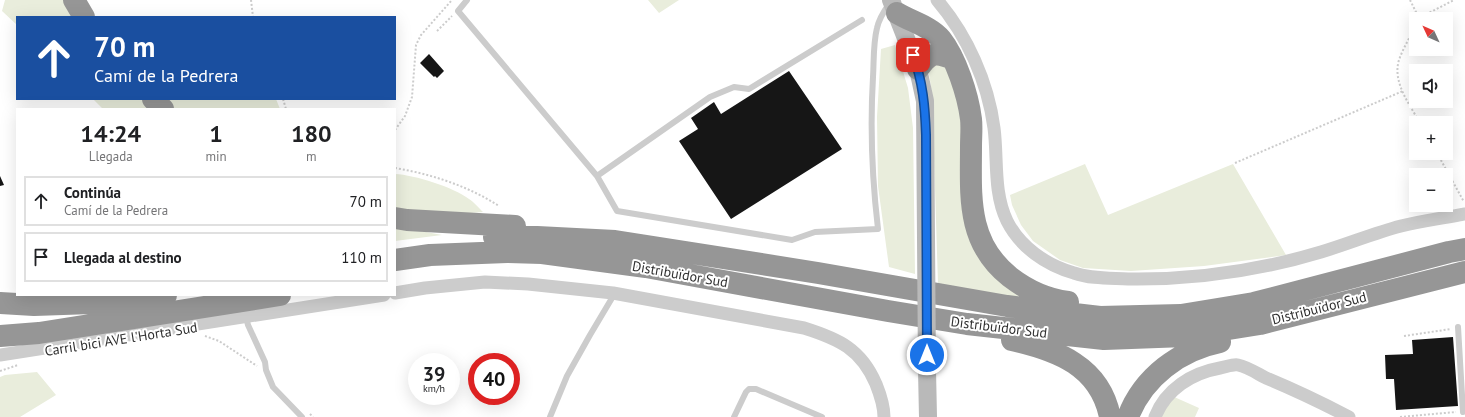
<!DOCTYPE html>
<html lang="es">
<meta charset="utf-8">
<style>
body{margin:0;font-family:"PT Sans",sans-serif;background:#f6f6f6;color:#202124;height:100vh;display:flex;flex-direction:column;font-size:15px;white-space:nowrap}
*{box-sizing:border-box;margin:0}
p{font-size:13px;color:#757577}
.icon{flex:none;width:22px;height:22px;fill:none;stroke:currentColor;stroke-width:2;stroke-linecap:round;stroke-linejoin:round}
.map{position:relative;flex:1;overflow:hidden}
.drawer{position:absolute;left:16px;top:108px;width:380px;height:188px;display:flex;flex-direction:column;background:#fff;border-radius:0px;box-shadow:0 4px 16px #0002}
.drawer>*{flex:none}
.guide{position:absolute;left:16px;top:16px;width:380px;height:84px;border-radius:0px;box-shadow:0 4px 16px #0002;background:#1a4fa0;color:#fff;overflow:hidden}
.needle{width:26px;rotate:314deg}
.controls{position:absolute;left:1409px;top:12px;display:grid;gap:8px}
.controls a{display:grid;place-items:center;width:44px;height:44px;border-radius:0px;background:#fff;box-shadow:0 4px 16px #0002;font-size:20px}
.speed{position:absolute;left:408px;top:353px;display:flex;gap:8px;font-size:20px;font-weight:700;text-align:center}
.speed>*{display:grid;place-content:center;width:52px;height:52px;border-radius:50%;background:#fff;box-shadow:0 4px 16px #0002;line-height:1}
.speed small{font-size:10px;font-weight:400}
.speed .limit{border:6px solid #d22;background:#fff;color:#111}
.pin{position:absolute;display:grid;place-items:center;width:34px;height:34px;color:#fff;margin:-17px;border-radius:8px;box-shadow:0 2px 6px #0006}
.me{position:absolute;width:44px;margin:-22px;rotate:0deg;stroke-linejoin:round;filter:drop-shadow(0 0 3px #0008)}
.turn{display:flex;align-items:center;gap:14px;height:84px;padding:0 12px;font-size:18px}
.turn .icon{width:52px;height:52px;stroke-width:2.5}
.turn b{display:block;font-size:28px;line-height:34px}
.eta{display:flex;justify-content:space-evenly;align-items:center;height:68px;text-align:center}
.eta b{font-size:24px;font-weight:600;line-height:28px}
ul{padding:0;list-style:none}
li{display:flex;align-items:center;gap:12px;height:50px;margin:0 8px 6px;padding:0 4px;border:2px solid #e0e0e0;border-radius:0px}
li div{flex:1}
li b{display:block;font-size:15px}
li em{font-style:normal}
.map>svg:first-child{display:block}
</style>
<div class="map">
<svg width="1465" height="417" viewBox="0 0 1465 417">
<rect width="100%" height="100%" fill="#fff"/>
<path fill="#e9eddc" d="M5 0H65L77 17H17V25L2 11Z
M648 0H679L659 13Z
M895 45 908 88 913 128 915 274 889 267 878 186 877 117 881 49Z
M938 63 946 66 962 115 968 218 1029 299 938 284 933 125 931 86 928 68Z
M93 99H142L152 109H103Z
M164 99H276L280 109H175Z
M1085 164 1108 215 1233 164 1286 255 1204 266 1131 271 1083 268 1060 260 1033 241 1021 225 1012 205 1010 195Z
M395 174C415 175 453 187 469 199 474 202 479 208 483 212L434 216 395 212Z
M395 226 442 235 395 241Z
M37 372 56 395 20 417H0V377L5 375Z
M1172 396 1199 408 1195 417H1159Z"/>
<path fill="#161616" d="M429 54 444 71 437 78 435 76 434 77 420 63Z
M789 71 842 149 731 219 679 141 698 129 691 118 714 102 721 114Z
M0 176 4 185 0 186Z
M1453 337 1458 406 1396 410 1394 379H1386L1385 355 1413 354 1412 340Z"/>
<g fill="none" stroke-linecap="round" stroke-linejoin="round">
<path stroke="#ccc" stroke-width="2" stroke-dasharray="2 2" stroke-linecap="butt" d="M251 0 253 17
M1410 0 1419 18 1418 19
M1419 18 1454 0
M1416 24C1411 36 1403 48 1399 60 1392 82 1410 105 1420 123
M437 31 452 16
M283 99 286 109
M395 130 405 116 412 97 416 45 421 35 452 0
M1437 153 1464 202
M1235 163 1403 91
M395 168C431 174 468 186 499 206
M205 336 219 341 257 366
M1404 336 1451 329
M0 371 18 365
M310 414 313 417
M1400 417 1456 412"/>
<path stroke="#ccc" stroke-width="6" d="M467 0 458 11 597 176 617 211 792 240 815 232 878 229C872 178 870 127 873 77 874 61 873 44 877 28 879 19 884 11 889 4
M597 176 710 97 734 87 749 89 862 20
M246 317 248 325 265 362 266 370 273 387 302 417
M1458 327 1463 412
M550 417 567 376 590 335 615 293
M734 417 746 392 749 389H756L822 417"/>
<path stroke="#ccc" stroke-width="13" d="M937 0C967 35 988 82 994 128 998 158 993 192 1007 221 1020 247 1046 265 1074 273 1091 279 1110 278 1128 279 1193 280 1258 271 1321 252 1348 244 1374 233 1401 226 1422 221 1444 218 1465 214
M395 293 425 288 485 282 528 284 613 293 804 328C839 339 861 349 876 384 880 394 884 406 884 417
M0 355 384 295
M1155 417C1166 389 1192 373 1220 368 1226 367 1233 364 1238 365 1248 367 1258 374 1266 378 1295 390 1322 403 1349 417"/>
<path stroke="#b9b9b9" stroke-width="18" d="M891 0 918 69 925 101 926 239
M927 370 928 417"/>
<path stroke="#969696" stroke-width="22" d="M74 0 84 17
M897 13C912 22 930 26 941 39 956 58 968 95 971 119 972 127 971 137 971 146 971 196 966 242 1010 277 1027 290 1046 299 1068 302
M918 69C930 53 934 51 953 59
M153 99 163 109
M395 218 407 220 515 226
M494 237H537L615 241 818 273 1007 306 1100 317 1181 315 1254 303 1449 252 1465 249
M395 260 430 255 507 252 542 253 646 267 888 311 967 324 1104 339 1185 336 1260 324 1465 272
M0 303 34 305 121 302 166 295
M0 336 39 333 280 295
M1012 340C1057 350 1100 366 1110 417
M1128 417C1143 377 1180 350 1220 342"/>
<path stroke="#b9b9b9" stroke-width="18" d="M926 239 927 370"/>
</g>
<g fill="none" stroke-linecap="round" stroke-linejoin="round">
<defs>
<path id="route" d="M913 55C923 82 925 107 926 135L927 355"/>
</defs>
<use href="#route" stroke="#114b97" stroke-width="10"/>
<use href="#route" stroke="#1a73e8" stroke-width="7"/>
</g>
<g text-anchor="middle" stroke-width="4" stroke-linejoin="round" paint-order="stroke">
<g font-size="14" fill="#2f2f2f" stroke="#fff">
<text transform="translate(680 274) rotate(10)" y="5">Distribuïdor Sud</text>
<text transform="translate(1319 308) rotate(-14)" y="5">Distribuïdor Sud</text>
<text transform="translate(999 327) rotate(7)" y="5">Distribuïdor Sud</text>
<text transform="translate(121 339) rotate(-9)" y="5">Carril bici AVE l'Horta Sud</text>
</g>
</g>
</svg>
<div class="controls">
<a><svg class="needle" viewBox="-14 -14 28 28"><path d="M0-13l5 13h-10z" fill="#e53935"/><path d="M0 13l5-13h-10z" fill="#757577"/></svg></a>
<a><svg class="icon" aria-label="sound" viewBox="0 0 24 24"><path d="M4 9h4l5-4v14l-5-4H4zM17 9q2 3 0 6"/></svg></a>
<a>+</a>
<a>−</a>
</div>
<div class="speed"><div>39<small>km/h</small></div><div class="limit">40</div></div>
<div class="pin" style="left:913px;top:55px;background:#d93025"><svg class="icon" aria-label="arrive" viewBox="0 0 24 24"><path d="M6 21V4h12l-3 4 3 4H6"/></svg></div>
<svg class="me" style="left:927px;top:355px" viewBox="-20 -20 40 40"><circle r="17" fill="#1a73e8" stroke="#fff" stroke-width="3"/><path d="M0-11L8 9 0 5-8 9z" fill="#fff"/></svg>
<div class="guide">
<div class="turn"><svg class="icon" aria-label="ahead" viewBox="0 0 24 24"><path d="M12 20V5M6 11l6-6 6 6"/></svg><div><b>70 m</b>Camí de la Pedrera</div></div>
</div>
<section class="drawer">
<div class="eta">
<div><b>14:24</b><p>Llegada</p></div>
<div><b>1</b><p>min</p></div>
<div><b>180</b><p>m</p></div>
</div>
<ul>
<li><svg class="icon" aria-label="ahead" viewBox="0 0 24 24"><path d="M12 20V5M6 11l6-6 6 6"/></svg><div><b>Continúa</b><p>Camí de la Pedrera</p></div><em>70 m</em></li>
<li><svg class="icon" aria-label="arrive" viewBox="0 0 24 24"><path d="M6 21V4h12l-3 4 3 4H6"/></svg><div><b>Llegada al destino</b></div><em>110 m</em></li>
</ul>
</section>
</div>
